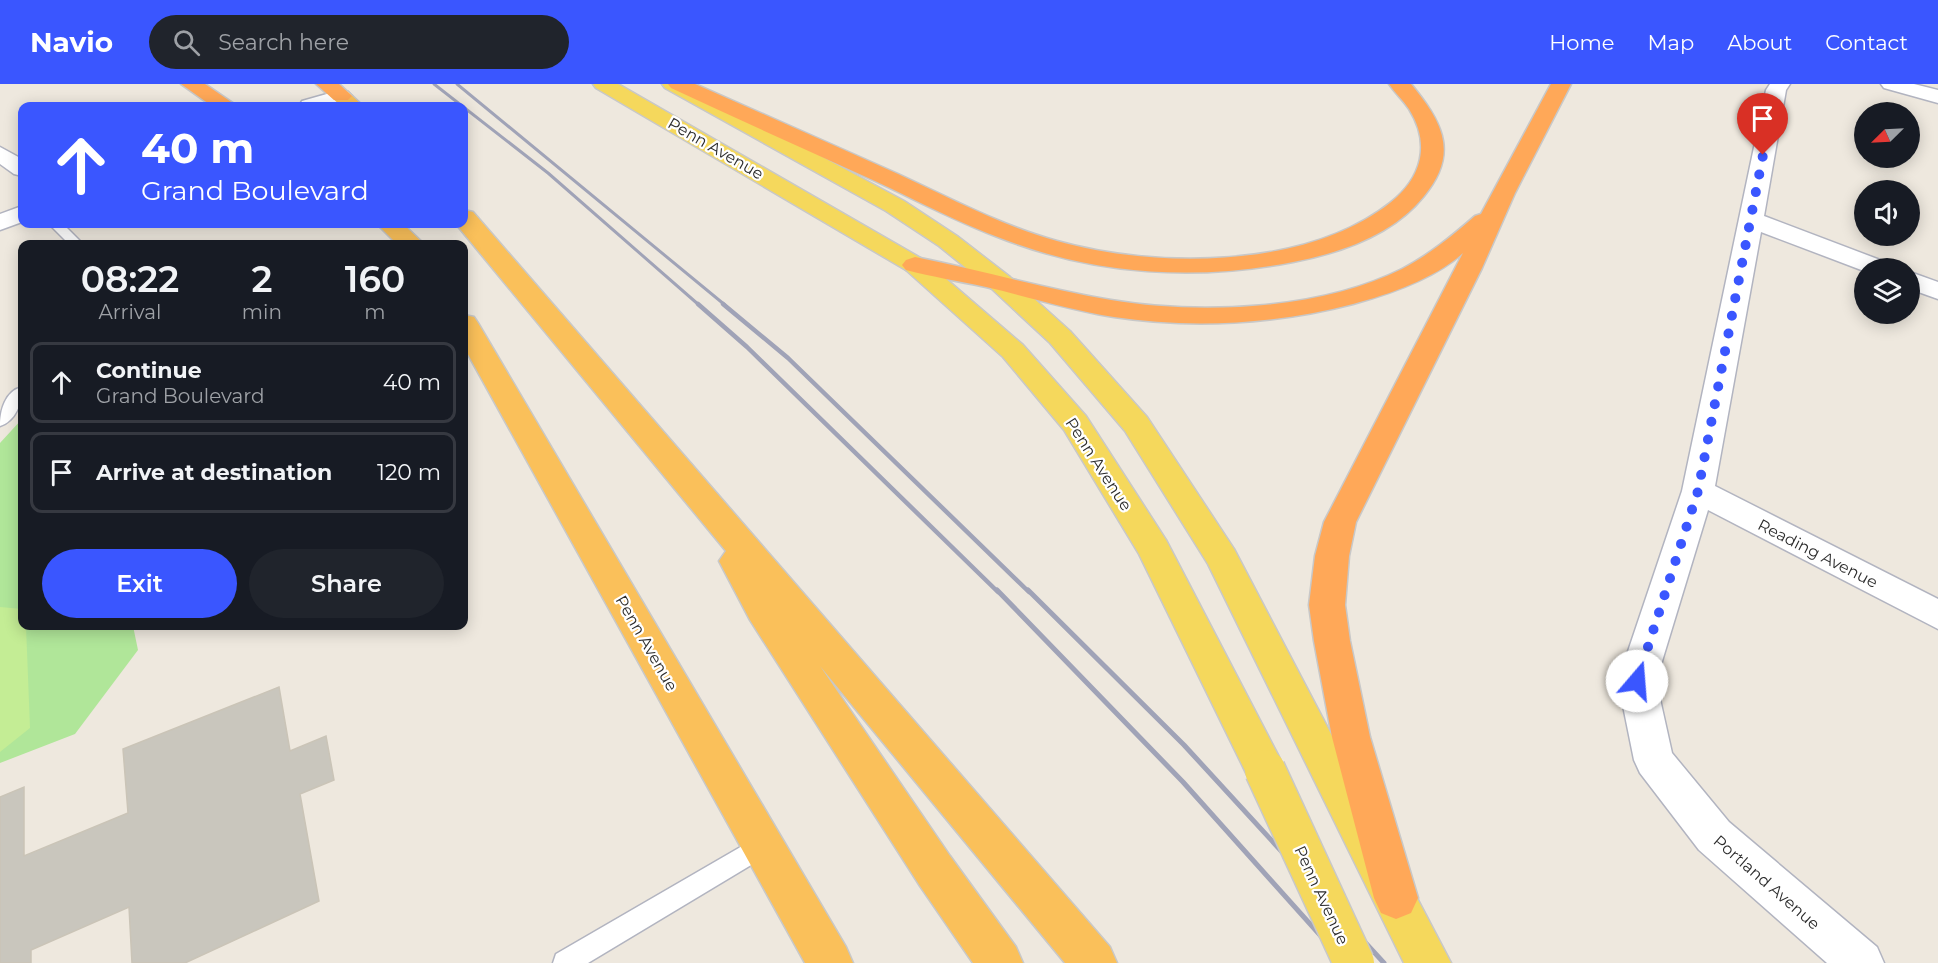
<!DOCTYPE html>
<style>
body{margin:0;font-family:Montserrat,sans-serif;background:#20242c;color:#f1f3f6;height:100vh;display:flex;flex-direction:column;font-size:22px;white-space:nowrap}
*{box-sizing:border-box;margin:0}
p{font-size:20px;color:#9ea1a6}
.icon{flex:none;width:33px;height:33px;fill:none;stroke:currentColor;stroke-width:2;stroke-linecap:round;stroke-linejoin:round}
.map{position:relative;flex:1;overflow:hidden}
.panel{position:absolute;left:18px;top:156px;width:450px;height:390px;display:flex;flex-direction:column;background:#171b24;border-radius:12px;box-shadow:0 3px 15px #0003}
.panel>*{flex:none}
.top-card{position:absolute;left:18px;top:18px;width:450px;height:126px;border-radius:12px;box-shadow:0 3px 15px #0003;background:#3a56ff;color:#fff;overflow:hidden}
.needle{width:39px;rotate:246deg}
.tools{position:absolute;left:1854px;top:18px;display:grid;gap:12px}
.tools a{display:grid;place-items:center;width:66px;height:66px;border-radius:50%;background:#171b24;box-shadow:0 3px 15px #0003;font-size:30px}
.pin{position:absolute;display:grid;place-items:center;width:51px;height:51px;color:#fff;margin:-62px -26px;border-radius:50% 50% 50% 0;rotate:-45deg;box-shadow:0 0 6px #0007}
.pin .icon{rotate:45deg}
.me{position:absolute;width:66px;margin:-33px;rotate:18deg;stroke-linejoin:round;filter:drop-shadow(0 0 4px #0008)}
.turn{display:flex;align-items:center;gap:21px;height:126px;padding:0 24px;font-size:27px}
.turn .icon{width:78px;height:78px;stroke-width:2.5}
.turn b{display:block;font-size:42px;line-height:51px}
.eta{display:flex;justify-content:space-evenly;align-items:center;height:102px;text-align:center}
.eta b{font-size:36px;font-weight:600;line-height:42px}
.button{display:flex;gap:12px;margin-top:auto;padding:12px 24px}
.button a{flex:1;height:69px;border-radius:36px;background:#3a56ff;color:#fff;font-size:24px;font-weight:600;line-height:69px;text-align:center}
.button a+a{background:#20242c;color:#f1f3f6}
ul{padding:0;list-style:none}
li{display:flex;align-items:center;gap:18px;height:81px;margin:0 12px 9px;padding:0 12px;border:3px solid #363941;border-radius:12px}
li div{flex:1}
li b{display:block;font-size:22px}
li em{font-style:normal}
header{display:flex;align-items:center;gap:36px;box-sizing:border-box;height:84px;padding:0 30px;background:#3a56ff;color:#fff}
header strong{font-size:28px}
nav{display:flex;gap:33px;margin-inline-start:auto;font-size:21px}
.search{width:420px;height:54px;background:#20242c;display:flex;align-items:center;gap:15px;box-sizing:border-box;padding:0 21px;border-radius:33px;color:#9ea1a6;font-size:22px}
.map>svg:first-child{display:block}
</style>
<header>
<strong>Navio</strong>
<div class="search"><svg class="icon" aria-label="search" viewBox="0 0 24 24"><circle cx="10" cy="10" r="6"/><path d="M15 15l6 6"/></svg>Search here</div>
<nav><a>Home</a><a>Map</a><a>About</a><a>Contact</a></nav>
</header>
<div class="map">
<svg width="1938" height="879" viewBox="0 0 1938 879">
<rect width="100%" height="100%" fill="#eee8de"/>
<path fill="#b0e699" d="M22 335V542H133L138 566 75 650 0 679V359Z"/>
<path fill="#c4ed95" d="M0 523 22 525V542H26L30 644 0 668Z"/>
<path fill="#c9c6bd" stroke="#cac4b7" stroke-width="1.5" d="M279 603 290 667 326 652 334 696 300 710 319 817 185 879H132L129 823 31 866V879H0V713L24 703V772L128 729 123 665Z"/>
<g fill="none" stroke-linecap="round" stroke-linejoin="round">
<defs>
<path id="service" d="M49 140H63L83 160H69Z
M22 303C23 317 16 337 0 342 0 327 5 307 22 303Z
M763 750 771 753 774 761 771 769 588 879H553L556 870Z"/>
<path id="minor" d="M1770 0H1790L1786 6 1764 132 1888 179 1892 184H1864V187L1761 148 1715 402 1938 515V545L1708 426 1656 597 1672 669 1729 738 1877 863 1884 879H1827L1699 766 1640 689 1634 676 1618 597 1682 407 1766 6Z
M1881 0H1914L1938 6V19L1884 4Z
M341 6 348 8 352 12C342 26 314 24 299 22L302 17Z
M0 63 22 75V92L14 90 0 80Z
M22 122V138L0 146V130Z
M1910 188 1938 198V215L1910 205Z"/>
<path id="primary" d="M593 0H618L924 176 1023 261 1086 332 1166 456 1279 673 1285 686 1279 699 1265 704 1251 699 1139 470 1064 346 1003 273 906 186 596 4Z
M662 0H687L904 117 957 152 1010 193 1070 247 1147 333 1234 465 1451 879H1404L1208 480 1125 347 1050 259 992 205 939 162 886 127 665 4Z"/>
<path id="trunk" d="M341 6 348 8 363 22H341L330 12 334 8Z
M464 126 473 128 1110 863 1117 879H1065L820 582 950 772 1016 863 1023 879H973L920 802 750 536 719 477 726 467 456 140H464Z
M377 140H403L424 160H397Z
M464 231 474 233 478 239 846 863 853 879H805L464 263Z"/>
<path id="motorway" d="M181 0H205L237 22H212Z
M316 0H339L352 12 348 16H334Z
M668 0H695C763 30 831 60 898 90 950 114 1002 142 1057 157 1156 185 1306 185 1390 119 1422 94 1431 60 1409 25 1403 16 1395 9 1389 0H1411L1415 5C1445 42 1457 72 1424 112 1393 151 1340 169 1293 178 1196 197 1096 191 1003 155 959 139 918 117 875 97 807 66 739 36 671 4Z
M1551 0H1571L1515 109 1482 184 1356 438 1349 472 1345 521 1350 557 1370 653 1418 814 1411 829 1396 835 1381 829 1374 814 1332 653 1314 557 1309 521 1315 472 1324 438 1463 169C1434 195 1390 210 1353 220 1276 240 1193 245 1114 233 1071 226 1029 213 986 203 959 197 932 193 906 186L902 181 906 176 915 173C981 186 1045 205 1111 216 1200 231 1320 226 1402 185 1429 171 1452 152 1475 132L1481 130Z"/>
</defs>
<use href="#service" stroke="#b2b4c0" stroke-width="3"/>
<use href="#minor" stroke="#b2b4c0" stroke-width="3"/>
<use href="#primary" stroke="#c8c8c8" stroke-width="3"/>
<use href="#trunk" stroke="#c8c8c8" stroke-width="3"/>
<use href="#motorway" stroke="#c8c8c8" stroke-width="3"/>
<use href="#service" fill="#fff" fill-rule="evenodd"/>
<use href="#minor" fill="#fff" fill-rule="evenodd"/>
<use href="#primary" fill="#f5d85c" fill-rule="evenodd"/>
<use href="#trunk" fill="#fac05a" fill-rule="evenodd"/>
<use href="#motorway" fill="#ffa858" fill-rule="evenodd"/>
<path stroke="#a0a3b7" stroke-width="3" d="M434 0 548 89 699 221
M457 0 725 221"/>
<path stroke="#a0a3b7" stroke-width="4.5" d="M698 220 747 263 998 508
M723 220 788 274 1029 508"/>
<path stroke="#a0a3b7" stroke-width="5" d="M997 506 1183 698 1345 879
M1028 506 1184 661 1384 879"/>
<defs>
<path id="primary-bridge" d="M1265 686 1354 879"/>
</defs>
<use href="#primary-bridge" stroke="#c8c8c8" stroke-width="43" stroke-linecap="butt"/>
<use href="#primary-bridge" stroke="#f5d85c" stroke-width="40"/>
</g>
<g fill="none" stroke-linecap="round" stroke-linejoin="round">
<path stroke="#3a56ff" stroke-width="10" stroke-dasharray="0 18" d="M1637 597 1698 407 1763 71"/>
</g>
<g text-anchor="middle" stroke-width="4.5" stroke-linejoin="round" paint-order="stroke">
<g font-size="16" fill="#2c2c2c" stroke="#fff">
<text transform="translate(716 64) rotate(30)" y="6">Penn Avenue</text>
<text transform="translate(1099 380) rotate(57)" y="6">Penn Avenue</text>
<text transform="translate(1818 469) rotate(27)" y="6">Reading Avenue</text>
<text transform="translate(647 559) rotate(60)" y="6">Penn Avenue</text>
<text transform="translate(1767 798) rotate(41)" y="6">Portland Avenue</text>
<text transform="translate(1322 811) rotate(65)" y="6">Penn Avenue</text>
</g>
</g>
</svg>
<div class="tools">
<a><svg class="needle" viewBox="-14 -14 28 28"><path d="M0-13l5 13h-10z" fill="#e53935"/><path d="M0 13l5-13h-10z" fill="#9ea1a6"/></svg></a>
<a><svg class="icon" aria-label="sound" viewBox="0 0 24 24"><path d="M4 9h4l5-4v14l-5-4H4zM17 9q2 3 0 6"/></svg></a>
<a><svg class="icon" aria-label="layers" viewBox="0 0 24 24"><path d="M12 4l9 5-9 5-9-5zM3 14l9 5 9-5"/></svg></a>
</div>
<div class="pin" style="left:1763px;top:71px;background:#d93025"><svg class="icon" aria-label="arrive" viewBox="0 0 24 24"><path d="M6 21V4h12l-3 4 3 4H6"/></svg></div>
<svg class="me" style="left:1637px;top:597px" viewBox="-20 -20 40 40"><circle r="19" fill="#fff"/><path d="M0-13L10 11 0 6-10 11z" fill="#3a56ff"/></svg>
<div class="top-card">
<div class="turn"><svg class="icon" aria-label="ahead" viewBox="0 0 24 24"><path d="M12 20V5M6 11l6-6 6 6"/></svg><div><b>40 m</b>Grand Boulevard</div></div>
</div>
<section class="panel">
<div class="eta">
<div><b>08:22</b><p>Arrival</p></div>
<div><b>2</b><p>min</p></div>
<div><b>160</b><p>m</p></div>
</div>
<ul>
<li><svg class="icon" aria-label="ahead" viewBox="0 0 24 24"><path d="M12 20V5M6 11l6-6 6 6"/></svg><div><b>Continue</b><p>Grand Boulevard</p></div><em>40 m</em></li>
<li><svg class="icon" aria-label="arrive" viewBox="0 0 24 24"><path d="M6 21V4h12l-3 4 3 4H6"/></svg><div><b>Arrive at destination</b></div><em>120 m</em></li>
</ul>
<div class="button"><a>Exit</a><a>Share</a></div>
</section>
</div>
